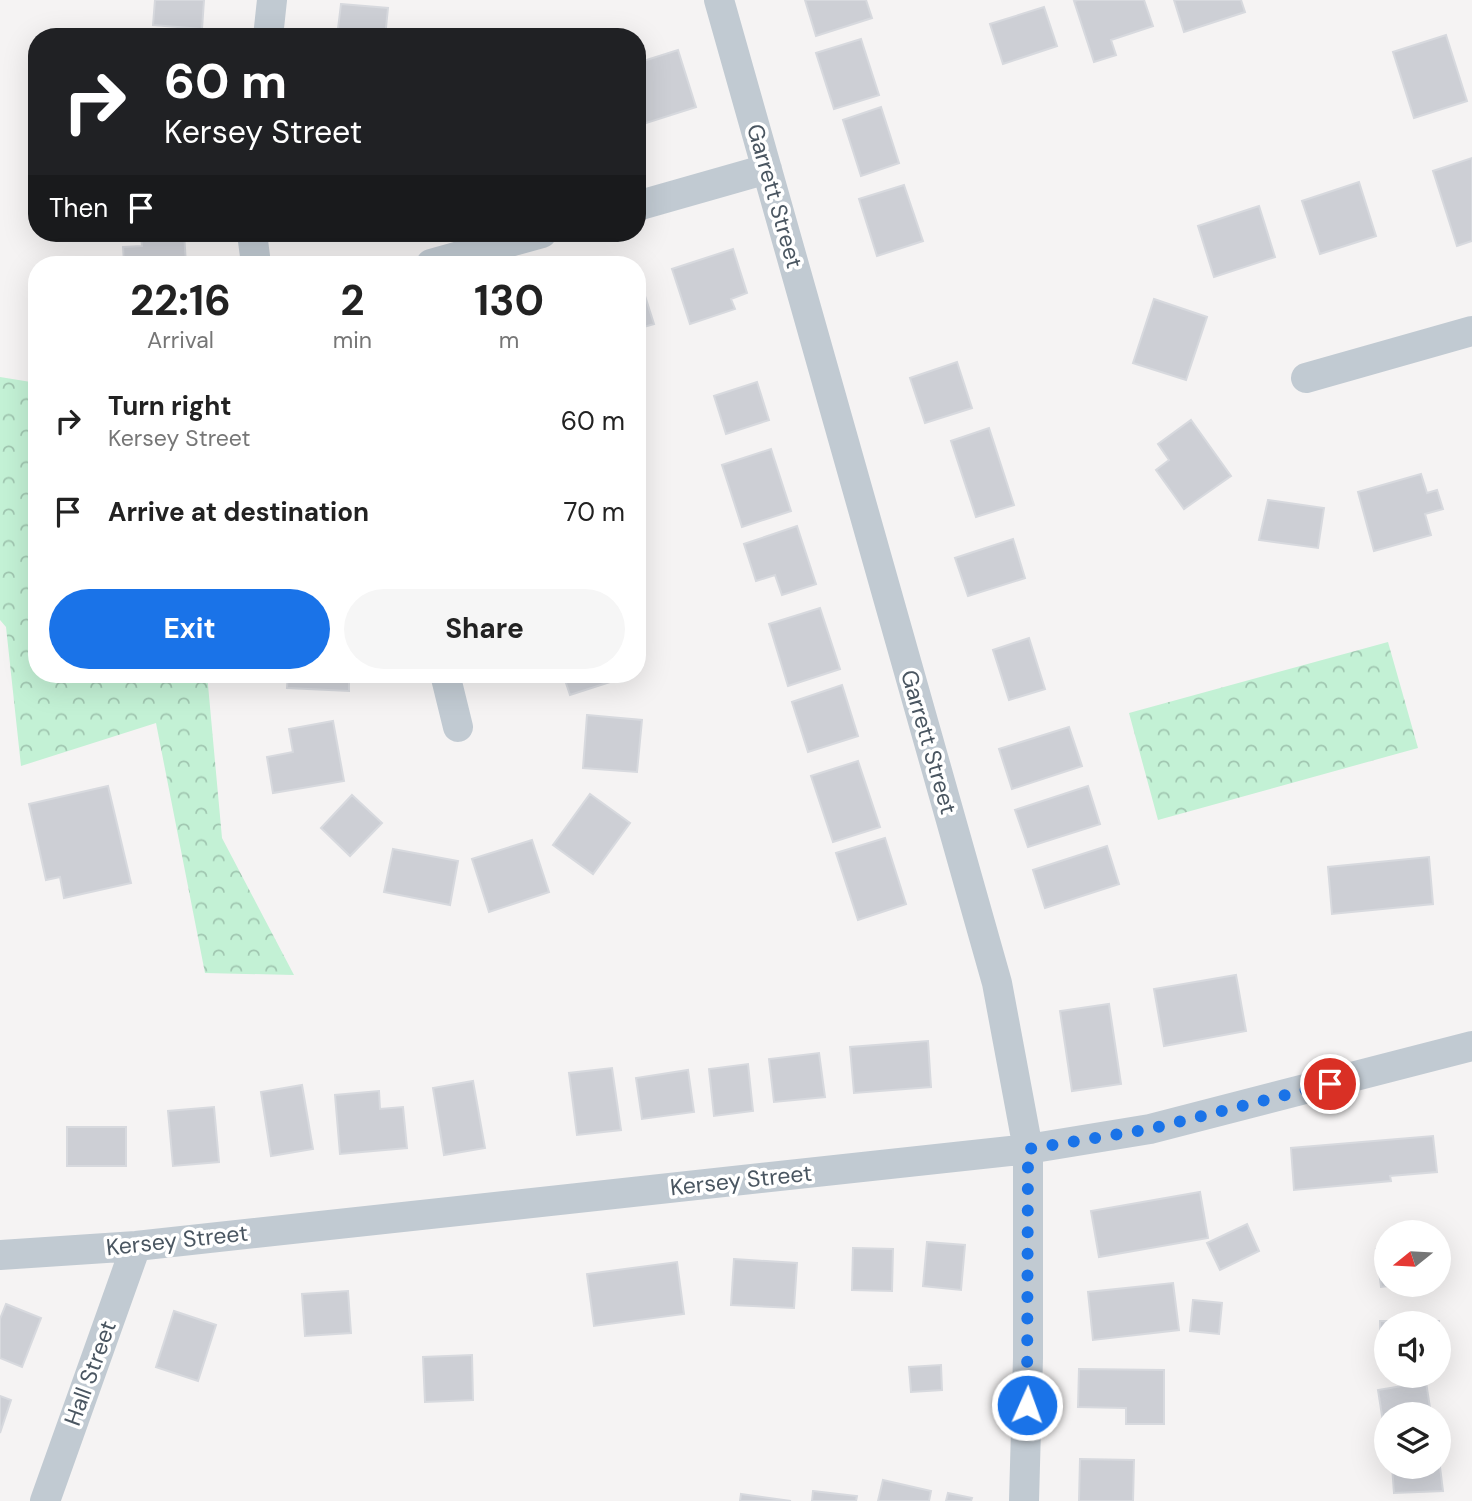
<!DOCTYPE html>
<style>
body{margin:0;font-family:"DM Sans",sans-serif;background:#f6f6f6;color:#222;height:100vh;display:flex;flex-direction:column;font-size:26px;white-space:nowrap}
*{box-sizing:border-box;margin:0}
p{font-size:23px;color:#767676}
.icon{flex:none;width:38px;height:38px;fill:none;stroke:currentColor;stroke-width:2;stroke-linecap:round;stroke-linejoin:round}
.map{position:relative;flex:1;overflow:hidden}
.side{position:absolute;left:28px;top:256px;width:618px;height:427px;display:flex;flex-direction:column;background:#fff;border-radius:28px;box-shadow:0 7px 28px #0002}
.side>*{flex:none}
.guide{position:absolute;left:28px;top:28px;width:618px;height:214px;border-radius:28px;box-shadow:0 7px 28px #0002;background:#202124;color:#fff;overflow:hidden}
.needle{width:46px;rotate:252deg}
.buttons{position:absolute;left:1374px;top:1220px;display:grid;gap:14px}
.buttons a{display:grid;place-items:center;width:77px;height:77px;border-radius:50%;background:#fff;box-shadow:0 7px 28px #0002;font-size:35px}
.pin{position:absolute;display:grid;place-items:center;width:60px;height:60px;color:#fff;margin:-30px;border:4px solid #fff;border-radius:50%;box-shadow:0 2px 7px #0007}
.me{position:absolute;width:77px;margin:-38px;rotate:2deg;stroke-linejoin:round;filter:drop-shadow(0 0 5px #0008)}
.turn{display:flex;align-items:center;gap:24px;height:147px;padding:0 21px;font-size:32px}
.turn .icon{width:91px;height:91px;stroke-width:2.5}
.turn b{display:block;font-size:49px;line-height:60px}
.then{display:flex;align-items:center;height:66px;padding:0 21px;background:#0003;gap:14px;font-size:26px}
.eta{display:flex;justify-content:space-evenly;align-items:center;height:119px;text-align:center}
.eta b{font-size:42px;font-weight:700;line-height:49px}
.action{display:flex;gap:14px;margin-top:auto;padding:14px 21px}
.action a{flex:1;height:80px;border-radius:42px;background:#1a73e8;color:#fff;font-size:28px;font-weight:700;line-height:80px;text-align:center}
.action a+a{background:#f6f6f6;color:#222}
ul{padding:0;list-style:none}
li{display:flex;align-items:center;gap:21px;height:91px;padding:0 21px}
li div{flex:1}
li b{display:block;font-size:26px}
li em{font-style:normal}
.map>svg:first-child{display:block}
</style>
<div class="map">
<svg width="1472" height="1501" viewBox="0 0 1472 1501">
<defs>
<pattern id="forest-crowns" width="20" height="18" patternUnits="userSpaceOnUse" patternTransform="scale(1.75)"><rect width="20" height="18" fill="#c3f1d5"/><path d="M2 6a3 3 0 1 1 6 0M12 15a3 3 0 1 1 6 0" fill="none" stroke="#a0c6b0"/></pattern>
</defs>
<rect width="100%" height="100%" fill="#f5f3f3"/>
<path fill="url(#forest-crowns)" d="M0 377 37 383V674H207L222 838 294 975 205 973 156 723 21 766 6 627 0 620Z
M1388 642 1418 748 1158 820 1129 713Z"/>
<path fill="#cdcfd5" stroke="#d7d9de" stroke-width="2" d="M155 0H204L202 29 153 25Z
M805 0H866L872 18 816 36Z
M1078 0H1144L1153 26 1111 40 1116 55 1094 62 1074 1Z
M1174 0H1241L1245 12 1184 32Z
M341 4 388 8 385 37H337Z
M1044 7 1057 46 1003 64 990 24Z
M1446 35 1467 101 1414 118 1393 52Z
M861 39 879 95 834 109 816 53Z
M678 50 696 107 637 126V63Z
M881 107 899 163 861 176 843 120Z
M1472 158V241L1457 246 1433 171Z
M1359 182 1376 236 1320 254 1302 201Z
M904 185 923 241 877 256 859 199Z
M1259 206 1275 257 1214 277 1198 226Z
M184 233 186 264H124L123 247 142 246 141 235Z
M733 249 747 293 731 299 735 309 690 324 672 269Z
M637 280H640L654 324 637 329Z
M1154 299 1207 317 1186 380 1133 363Z
M957 362 972 408 925 423 910 378Z
M757 382 769 420 726 434 714 396Z
M1191 420 1231 476 1184 509 1156 470 1169 460 1158 444Z
M989 428 1014 505 976 517 951 441Z
M771 449 791 511 742 527 722 465Z
M1421 474 1427 493 1437 490 1443 509 1425 514 1431 535 1374 551 1358 492Z
M1268 500 1324 508 1318 548 1259 540Z
M797 526 816 584 782 595 775 575 756 581 744 544Z
M1013 539 1025 578 968 596 955 558Z
M820 608 840 669 788 686 769 624Z
M1029 638 1045 689 1009 700 993 650Z
M288 674H349V691L287 688Z
M563 674H611L613 681 570 695Z
M842 685 858 736 808 752 792 702Z
M587 715 642 720 637 772 583 768Z
M333 721 344 781 273 793 267 757 293 752 289 729Z
M1069 727 1082 766 1012 789 999 749Z
M858 761 880 827 833 842 811 776Z
M108 786 131 883 64 898 60 877 46 880 29 804Z
M1088 786 1100 824 1028 847 1015 810Z
M590 794 630 823 593 874 553 845Z
M352 795 382 823 350 856 321 828Z
M885 838 906 904 858 920 836 853Z
M532 840 549 892 489 912 472 859Z
M1107 846 1119 884 1045 908 1033 870Z
M393 849 458 861 450 905 384 892Z
M1429 857 1433 904 1332 914 1328 867Z
M1236 975 1246 1031 1164 1046 1154 989Z
M1109 1004 1121 1084 1072 1091 1060 1011Z
M928 1041 931 1087 854 1093 850 1047Z
M819 1053 825 1097 774 1102 769 1059Z
M748 1064 753 1111 714 1116 709 1069Z
M612 1068 621 1130 577 1135 569 1073Z
M688 1070 694 1112 642 1119 636 1078Z
M473 1081 485 1148 444 1155 433 1088Z
M302 1085 313 1149 271 1156 261 1092Z
M379 1091 380 1109 403 1107 407 1148 340 1154 335 1095Z
M214 1107 219 1162 173 1166 168 1111Z
M67 1127H126V1166H67Z
M1433 1136 1437 1172 1390 1176 1391 1181 1294 1190 1291 1148Z
M1200 1192 1208 1238 1099 1257 1091 1211Z
M1247 1224 1259 1251 1220 1270 1207 1243Z
M927 1242 965 1245 961 1290 923 1286Z
M853 1248 893 1249 892 1291 852 1290Z
M1386 1248V1284H1406L1381 1287 1376 1249Z
M734 1259 797 1263 794 1308 731 1305Z
M677 1262 684 1314 594 1326 587 1274Z
M1173 1283 1179 1330 1093 1340 1088 1292Z
M348 1291 351 1333 305 1336 302 1294Z
M1193 1300 1222 1303 1219 1334 1190 1331Z
M6 1304 41 1318 22 1367 0 1358V1319Z
M174 1311 216 1325 198 1381 156 1367Z
M1380 1321H1439V1364L1438 1323H1386V1364H1381Z
M472 1355 473 1400 425 1402 423 1357Z
M941 1365 942 1390 911 1392 909 1367Z
M1079 1369 1164 1370V1424H1126V1408L1078 1407Z
M1426 1382 1431 1414H1386V1441L1378 1390Z
M0 1396 11 1400 0 1433Z
M1438 1451 1443 1491 1394 1493 1392 1466H1438Z
M1080 1459 1134 1460 1133 1501H1079Z
M883 1480 931 1491 929 1501H878Z
M813 1491 857 1496 856 1501H812Z
M948 1493 972 1498 971 1501H946Z
M741 1494 791 1501H740Z"/>
<g fill="none" stroke-linecap="round" stroke-linejoin="round">
<path stroke="#c1cad2" stroke-width="30" d="M719 0 997 983 1028 1149V1358L1024 1501
M268 37 272 0
M637 206 767 169
M252 233 256 264
M431 264 542 233
M1306 378 1472 331
M445 674 458 727
M0 1255 136 1246 1028 1149 1150 1129 1472 1046
M45 1501 136 1246"/>
</g>
<g fill="none" stroke-linecap="round" stroke-linejoin="round">
<path stroke="#1a73e8" stroke-width="12" stroke-dasharray="0 21.6" d="M1027 1405 1028 1149 1150 1129 1330 1084"/>
</g>
<g text-anchor="middle" stroke-width="7" stroke-linejoin="round" paint-order="stroke">
<g font-size="23" fill="#4a5661" stroke="#fff">
<text transform="translate(775 196) rotate(74)" y="8">Garrett Street</text>
<text transform="translate(929 742) rotate(74)" y="8">Garrett Street</text>
<text transform="translate(741 1180) rotate(-6)" y="8">Kersey Street</text>
<text transform="translate(177 1240) rotate(-6)" y="8">Kersey Street</text>
<text transform="translate(90 1373) rotate(-70)" y="8">Hall Street</text>
</g>
</g>
</svg>
<div class="buttons">
<a><svg class="needle" viewBox="-14 -14 28 28"><path d="M0-13l5 13h-10z" fill="#e53935"/><path d="M0 13l5-13h-10z" fill="#767676"/></svg></a>
<a><svg class="icon" aria-label="sound" viewBox="0 0 24 24"><path d="M4 9h4l5-4v14l-5-4H4zM17 9q2 3 0 6"/></svg></a>
<a><svg class="icon" aria-label="layers" viewBox="0 0 24 24"><path d="M12 4l9 5-9 5-9-5zM3 14l9 5 9-5"/></svg></a>
</div>
<div class="pin" style="left:1330px;top:1084px;background:#d93025"><svg class="icon" aria-label="arrive" viewBox="0 0 24 24"><path d="M6 21V4h12l-3 4 3 4H6"/></svg></div>
<svg class="me" style="left:1027px;top:1405px" viewBox="-20 -20 40 40"><circle r="17" fill="#1a73e8" stroke="#fff" stroke-width="3"/><path d="M0-11L8 9 0 5-8 9z" fill="#fff"/></svg>
<div class="guide">
<div class="turn"><svg class="icon" aria-label="right" viewBox="0 0 24 24"><path d="M7 20v-9h11M14 6l5 5-5 5"/></svg><div><b>60 m</b>Kersey Street</div></div>
<div class="then">Then<svg class="icon" aria-label="arrive" viewBox="0 0 24 24"><path d="M6 21V4h12l-3 4 3 4H6"/></svg></div>
</div>
<section class="side">
<div class="eta">
<div><b>22:16</b><p>Arrival</p></div>
<div><b>2</b><p>min</p></div>
<div><b>130</b><p>m</p></div>
</div>
<ul>
<li><svg class="icon" aria-label="right" viewBox="0 0 24 24"><path d="M7 20v-9h11M14 6l5 5-5 5"/></svg><div><b>Turn right</b><p>Kersey Street</p></div><em>60 m</em></li>
<li><svg class="icon" aria-label="arrive" viewBox="0 0 24 24"><path d="M6 21V4h12l-3 4 3 4H6"/></svg><div><b>Arrive at destination</b></div><em>70 m</em></li>
</ul>
<div class="action"><a>Exit</a><a>Share</a></div>
</section>
</div>
